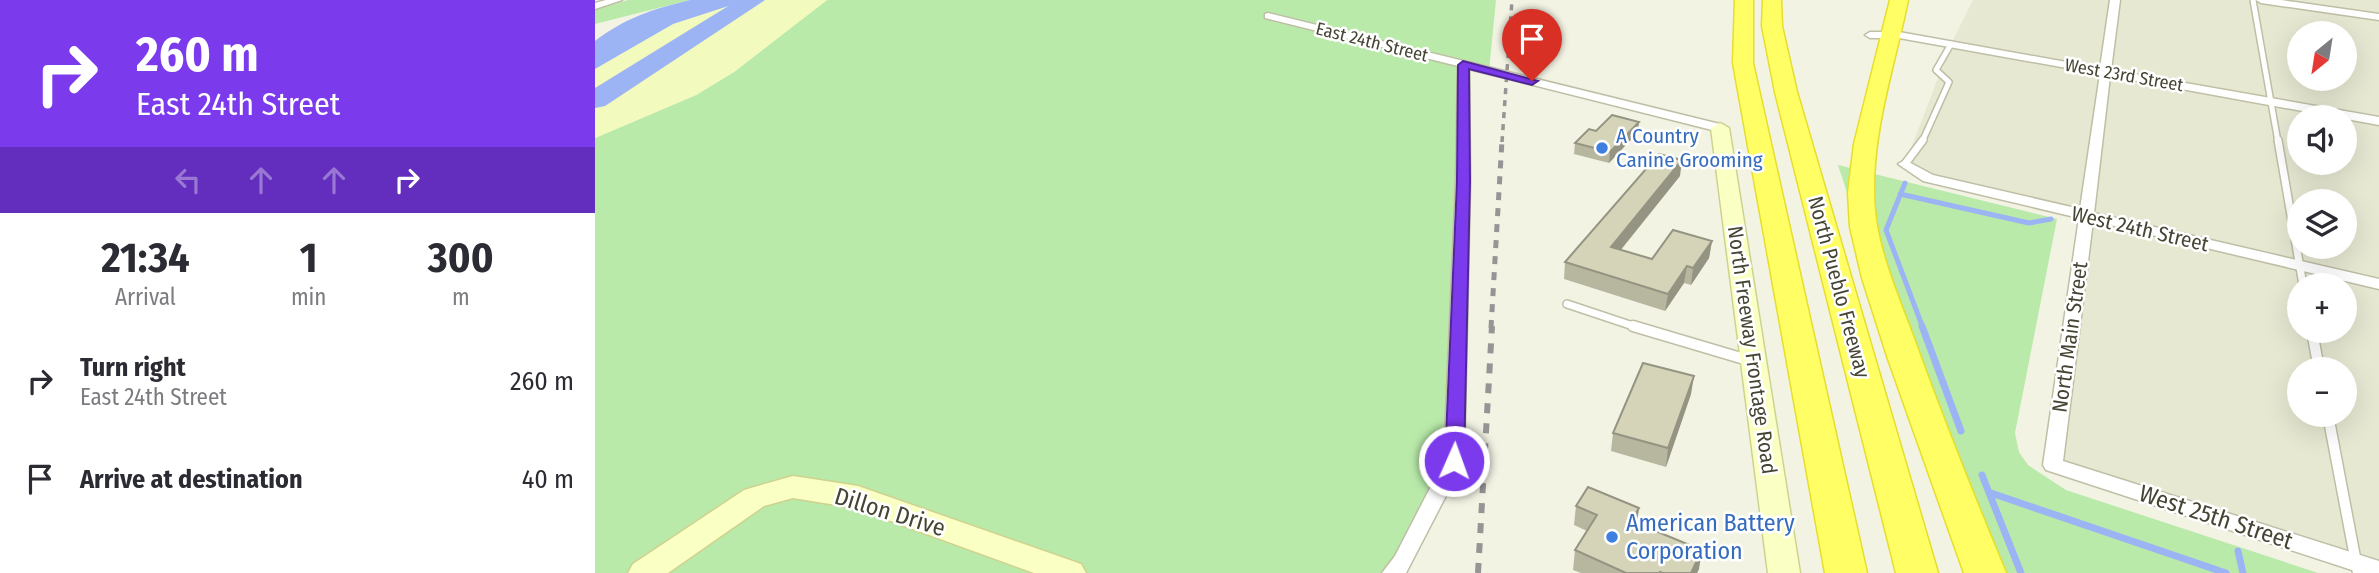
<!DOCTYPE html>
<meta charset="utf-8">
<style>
body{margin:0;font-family:"Fira Sans Condensed",sans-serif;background:#f2f2f3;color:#2b2b33;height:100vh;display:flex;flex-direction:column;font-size:26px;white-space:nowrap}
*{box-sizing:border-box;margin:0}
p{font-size:23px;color:#7c7c81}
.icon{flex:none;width:38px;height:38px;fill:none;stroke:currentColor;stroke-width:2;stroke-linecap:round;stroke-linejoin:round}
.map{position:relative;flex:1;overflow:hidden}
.drawer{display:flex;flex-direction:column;background:#fff;width:595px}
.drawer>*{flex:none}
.guide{background:#7c3aed;color:#fff;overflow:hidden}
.needle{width:46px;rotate:210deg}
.controls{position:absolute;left:1692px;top:21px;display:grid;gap:14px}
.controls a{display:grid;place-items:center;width:70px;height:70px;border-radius:50%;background:#fff;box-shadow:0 7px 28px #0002;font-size:35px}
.pin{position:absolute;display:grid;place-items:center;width:60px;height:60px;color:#fff;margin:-72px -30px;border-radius:50% 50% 50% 0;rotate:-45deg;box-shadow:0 0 7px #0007}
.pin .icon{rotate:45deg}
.me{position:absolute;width:77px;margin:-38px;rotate:2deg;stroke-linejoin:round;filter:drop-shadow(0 0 5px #0008)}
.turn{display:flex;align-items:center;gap:24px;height:147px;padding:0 21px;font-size:32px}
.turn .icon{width:91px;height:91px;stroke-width:2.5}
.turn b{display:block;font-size:49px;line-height:60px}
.lanes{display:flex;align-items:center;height:66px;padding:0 21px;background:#0003;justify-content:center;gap:35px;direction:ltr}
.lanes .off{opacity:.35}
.eta{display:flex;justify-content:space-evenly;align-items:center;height:119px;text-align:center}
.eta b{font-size:42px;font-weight:700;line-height:49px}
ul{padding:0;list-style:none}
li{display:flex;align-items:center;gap:21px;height:98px;padding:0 21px}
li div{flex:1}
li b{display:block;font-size:26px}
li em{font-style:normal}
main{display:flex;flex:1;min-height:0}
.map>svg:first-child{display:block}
</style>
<main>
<section class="drawer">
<div class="guide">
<div class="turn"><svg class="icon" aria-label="right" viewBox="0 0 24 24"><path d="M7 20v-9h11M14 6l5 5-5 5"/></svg><div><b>260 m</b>East 24th Street</div></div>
<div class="lanes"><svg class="icon off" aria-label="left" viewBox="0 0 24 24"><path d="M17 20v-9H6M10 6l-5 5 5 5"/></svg><svg class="icon off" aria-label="ahead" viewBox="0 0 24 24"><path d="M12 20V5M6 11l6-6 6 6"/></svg><svg class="icon off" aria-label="ahead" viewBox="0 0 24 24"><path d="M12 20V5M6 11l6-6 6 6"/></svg><svg class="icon" aria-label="right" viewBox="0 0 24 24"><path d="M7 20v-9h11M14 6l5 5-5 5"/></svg></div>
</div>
<div class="eta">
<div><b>21:34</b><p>Arrival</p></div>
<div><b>1</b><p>min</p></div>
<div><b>300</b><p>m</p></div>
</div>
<ul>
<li><svg class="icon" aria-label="right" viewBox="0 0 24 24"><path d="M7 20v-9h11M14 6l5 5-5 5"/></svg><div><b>Turn right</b><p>East 24th Street</p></div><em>260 m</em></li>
<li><svg class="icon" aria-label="arrive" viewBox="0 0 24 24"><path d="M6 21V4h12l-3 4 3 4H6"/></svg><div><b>Arrive at destination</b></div><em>40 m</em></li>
</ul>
</section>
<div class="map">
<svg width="1784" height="573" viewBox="0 0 1784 573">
<rect width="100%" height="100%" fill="#f3f3e4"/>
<path fill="#e7e8d2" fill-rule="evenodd" d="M1378 0H1784V573L1761 561 1458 465 1491 216 1333 178 1310 164 1356 44ZM1704 33H1750V79H1704ZM1704 117H1750V163H1704ZM1704 201H1750V247H1704ZM1704 285H1750V331H1704ZM1704 369H1750V415H1704Z"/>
<path fill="#b9eaaa" d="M33 0H95L0 24V10Z
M232 0H901L894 71 869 65 859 461 798 573H0V138L101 95 139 72Z
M1243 165 1462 219 1420 433 1424 452 1433 465 1471 490 1723 573H1375Z"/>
<path fill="#f3fabd" d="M152 0H232L139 72 101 95 0 138V69L78 24Z"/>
<path fill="#9cb4f4" d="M95 0H152L78 24 0 69V41C30 18 58 9 95 0Z"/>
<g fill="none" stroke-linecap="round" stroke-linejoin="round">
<path stroke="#9cb4f4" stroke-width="5" d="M1310 183 1291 230 1328 328
M1305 194 1434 223 1456 219"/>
<path stroke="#9cb4f4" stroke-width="7" d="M1327 326 1366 431
M1387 475 1426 573
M1396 493 1631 573
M1643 551 1648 573"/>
<path fill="#9cb4f4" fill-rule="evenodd" d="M143 0H170L10 106 0 108V88Z"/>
<defs>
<path id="lane-far2" d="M1658 0 1683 142
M1327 142 1354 82 1341 70 1356 44"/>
<path id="lane-far1" d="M1683 140 1708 285
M1310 164 1328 140
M972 304 1044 328"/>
<path id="lane" d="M1038 326 1156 361
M1717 331 1724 369
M1733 415 1763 573"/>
<path id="street" d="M11 0H27L0 9V3Z
M1515 0H1525L1516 70 1784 117V125L1515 76 1499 213 1784 279V289L1498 221 1468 461 1784 561V573H1766L1451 470 1448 465 1484 218 1328 181 1303 164 1310 160 1338 175 1485 209 1505 74 1304 38H1275L1270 35 1275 32H1304L1505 68Z
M1661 0H1686L1784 14V20L1666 3Z
M673 13 1129 125 1131 128 1125 132 874 69 875 181 869 461 811 573H787L800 556 849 461 861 181 863 66 670 18V14Z"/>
<path id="secondary" d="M1125 123 1134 128 1205 573H1173L1116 128Z
M198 476 263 486 486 564 491 573H439L260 508 198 498 169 506 73 573H33L38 564 149 490Z"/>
<path id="highway" d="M1140 0H1158V63L1272 573H1230L1138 63Z
M1168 0H1186L1187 26 1202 92 1343 573H1301L1180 92 1167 26Z
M1295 0H1313C1300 64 1278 128 1279 193 1279 242 1301 290 1318 336 1347 416 1378 494 1411 573H1369L1293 359 1267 278 1255 227 1253 193 1259 144Z"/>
</defs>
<use href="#lane-far2" stroke="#bfbfa6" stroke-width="8"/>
<use href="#lane-far1" stroke="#bfbfa6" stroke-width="10"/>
<use href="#lane" stroke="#bfbfa6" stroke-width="13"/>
<use href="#street" stroke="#bfbfa6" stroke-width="3"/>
<use href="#secondary" stroke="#cfd28f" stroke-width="3"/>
<use href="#highway" stroke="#e6de2c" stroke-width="3"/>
<use href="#lane-far2" stroke="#fff" stroke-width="5"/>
<use href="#lane-far1" stroke="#fff" stroke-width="7"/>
<use href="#lane" stroke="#fff" stroke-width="10"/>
<use href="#street" fill="#fff" fill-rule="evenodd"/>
<use href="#secondary" fill="#faffc3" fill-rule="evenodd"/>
<use href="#highway" fill="#fffe64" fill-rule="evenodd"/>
<path stroke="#959595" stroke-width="3.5" stroke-dasharray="6 6" stroke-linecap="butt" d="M907 142 917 0"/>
<path stroke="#959595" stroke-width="5" stroke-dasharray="8 8" stroke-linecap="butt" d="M896 328 907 140"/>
<path stroke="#959595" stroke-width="6" stroke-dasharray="10 10" stroke-linecap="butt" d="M883 573 897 326"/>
</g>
<path fill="#b7b69f" d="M1001 131 1043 132 1014 163 979 154 980 143Z
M1085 176 1026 250 1057 259 1117 241 1114 258 1096 285 1089 283 1070 311 969 279 970 262Z
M1096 394 1071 467 1016 451 1018 433Z
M981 506 1044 508 1042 523 1104 569 1102 573H986L978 570 980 550 992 531 979 525Z"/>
<path fill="#959482" d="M1044 122 1043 132 1014 163 1015 152Z
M1087 160 1085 176 1014 264 1016 247Z
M1117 241 1114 258 1096 285 1098 268Z
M1092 266 1089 283 1070 311 1073 294Z
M1099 376 1096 394 1071 467 1073 448Z
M1044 508 1041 527 1036 521Z
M1107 550 1104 569 1102 573H1096Z"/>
<path fill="#d5d4b9" stroke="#959482" stroke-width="2" d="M1017 115 1044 122 1015 152 980 143 994 129 1001 131Z
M1064 154 1087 160 1016 247 1057 259 1078 230 1117 241 1098 268 1092 266 1073 294 970 262Z
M1048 363 1099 376 1073 448 1018 433Z
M993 487 1044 508 1036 521 1107 550 1096 573H1068L1065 572V573H1031L980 550 1002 515 981 506Z"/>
<path fill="#7c3aed" stroke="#51269a" stroke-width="2" d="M868 61 943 81 937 85 874 69 875 181 869 461 859 469 850 461 862 181 863 65Z"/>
<g fill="#3f7fe0" stroke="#fff" stroke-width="2.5">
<circle cx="1007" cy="148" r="7"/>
<circle cx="1017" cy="537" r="7"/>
</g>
<g text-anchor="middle" stroke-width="5" stroke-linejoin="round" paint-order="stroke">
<g font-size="18" fill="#464534" stroke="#fff">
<text transform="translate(777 42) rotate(14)" y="6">East 24th Street</text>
<text transform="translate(1529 75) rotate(10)" y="6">West 23rd Street</text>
</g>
<g font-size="21" fill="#366cbe" stroke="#fff" text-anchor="start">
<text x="1021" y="143">A Country<tspan x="1021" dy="24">Canine Grooming</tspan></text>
</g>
<g font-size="21" fill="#464534" stroke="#fff">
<text transform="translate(1545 229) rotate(13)" y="7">West 24th Street</text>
<text transform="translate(1244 287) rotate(75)" y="7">North Pueblo Freeway</text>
<text transform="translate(1475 337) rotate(-82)" y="7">North Main Street</text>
<text transform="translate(1157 350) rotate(82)" y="7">North Freeway Frontage Road</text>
</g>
<g font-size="24" fill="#464534" stroke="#fff">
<text transform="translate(295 512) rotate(17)" y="8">Dillon Drive</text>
<text transform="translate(1621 517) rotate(18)" y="8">West 25th Street</text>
</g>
<g font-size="24" fill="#366cbe" stroke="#fff" text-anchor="start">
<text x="1031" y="531">American Battery<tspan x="1031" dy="28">Corporation</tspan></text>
</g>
</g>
</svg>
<div class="controls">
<a><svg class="needle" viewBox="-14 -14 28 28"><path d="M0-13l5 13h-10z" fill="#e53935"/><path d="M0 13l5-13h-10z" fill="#7c7c81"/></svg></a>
<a><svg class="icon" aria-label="sound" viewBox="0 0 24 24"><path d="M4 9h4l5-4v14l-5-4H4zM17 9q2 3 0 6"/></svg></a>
<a><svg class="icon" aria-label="layers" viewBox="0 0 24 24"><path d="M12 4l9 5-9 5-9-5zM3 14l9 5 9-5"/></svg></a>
<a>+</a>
<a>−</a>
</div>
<div class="pin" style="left:937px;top:81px;background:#d93025"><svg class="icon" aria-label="arrive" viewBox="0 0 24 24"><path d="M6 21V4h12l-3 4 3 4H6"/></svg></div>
<svg class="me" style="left:859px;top:461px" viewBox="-20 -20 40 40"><circle r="17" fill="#7c3aed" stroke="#fff" stroke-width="3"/><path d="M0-11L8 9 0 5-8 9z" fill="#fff"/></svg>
</div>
</main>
